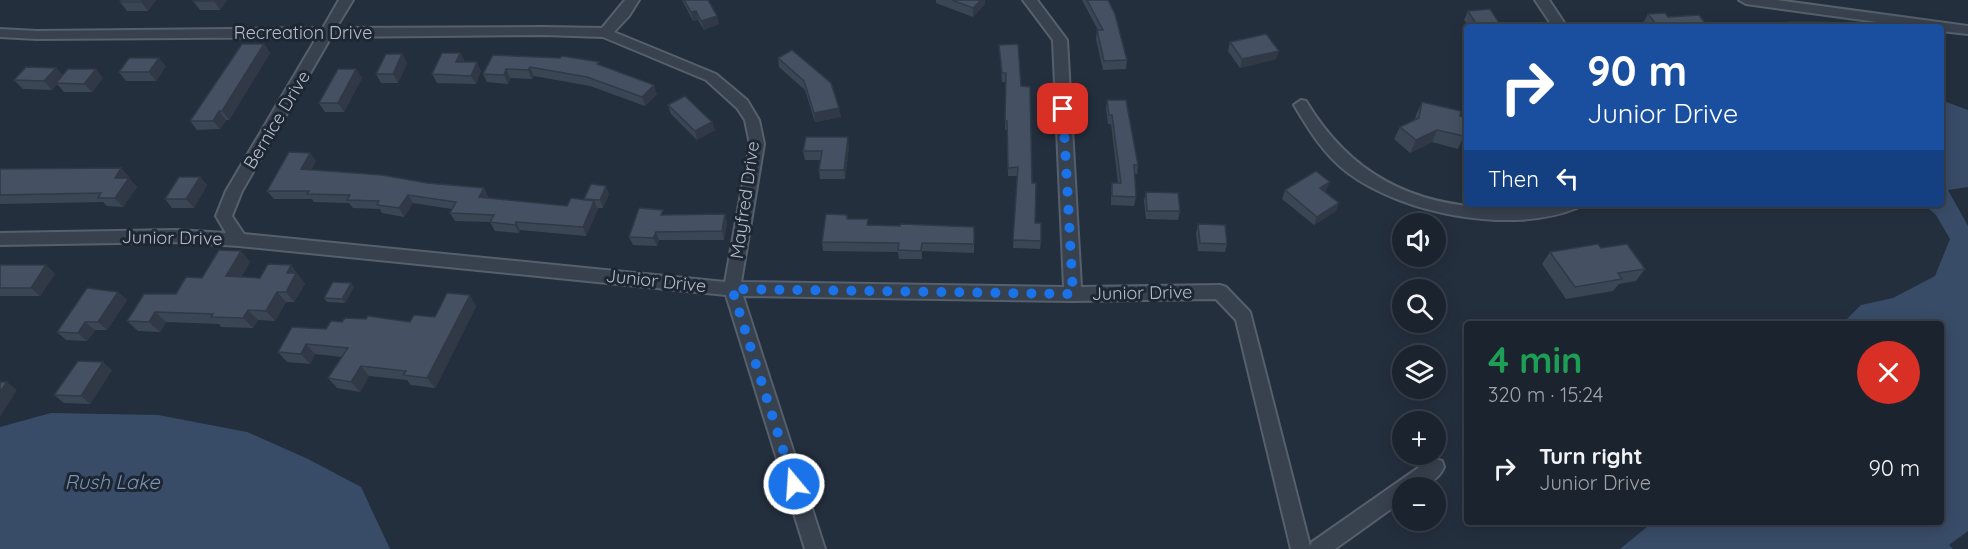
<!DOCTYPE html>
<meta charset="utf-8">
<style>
body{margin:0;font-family:Quicksand,sans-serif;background:#242b36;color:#f1f3f6;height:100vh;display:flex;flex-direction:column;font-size:22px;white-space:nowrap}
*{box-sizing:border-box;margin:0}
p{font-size:20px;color:#a0a4aa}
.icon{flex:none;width:33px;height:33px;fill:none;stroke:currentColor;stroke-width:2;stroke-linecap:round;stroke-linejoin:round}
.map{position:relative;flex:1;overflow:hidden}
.side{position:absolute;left:1464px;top:321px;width:480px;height:204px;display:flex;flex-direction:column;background:#1b232e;border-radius:6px;box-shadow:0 3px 15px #0003,0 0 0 2px #39404a}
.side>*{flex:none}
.guide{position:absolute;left:1464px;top:24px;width:480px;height:183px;border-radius:6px;box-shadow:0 3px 15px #0003,0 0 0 2px #39404a;background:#1a4fa0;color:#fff;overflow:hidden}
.tools{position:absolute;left:1392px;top:213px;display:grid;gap:12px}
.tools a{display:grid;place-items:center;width:54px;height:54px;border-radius:50%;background:#1b232e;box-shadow:0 3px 15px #0003,0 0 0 2px #39404a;font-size:30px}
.pin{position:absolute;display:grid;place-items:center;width:51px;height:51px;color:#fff;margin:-26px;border-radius:12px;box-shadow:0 3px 9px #0006}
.me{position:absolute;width:66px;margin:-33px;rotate:342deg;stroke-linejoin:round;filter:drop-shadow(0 0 4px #0008)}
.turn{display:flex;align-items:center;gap:21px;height:126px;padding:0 24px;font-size:27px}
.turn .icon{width:78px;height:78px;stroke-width:2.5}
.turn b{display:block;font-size:42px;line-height:51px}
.then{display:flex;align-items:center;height:57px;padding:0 24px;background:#0003;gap:12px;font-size:22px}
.round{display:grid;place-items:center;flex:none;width:63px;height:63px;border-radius:32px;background:#242b36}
.headline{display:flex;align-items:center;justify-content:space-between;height:102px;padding:0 24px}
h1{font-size:36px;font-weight:700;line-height:45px;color:#1e9e55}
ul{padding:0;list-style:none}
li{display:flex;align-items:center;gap:18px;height:90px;padding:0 24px}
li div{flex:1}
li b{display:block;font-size:22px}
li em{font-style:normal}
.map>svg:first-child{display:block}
</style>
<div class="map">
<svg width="1968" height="549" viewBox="0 0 1968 549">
<rect width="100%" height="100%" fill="#242f3e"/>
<path fill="#394c67" d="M1941 100 1968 110V187L1948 190 1968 226V531L1949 545 1953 549H1620L1653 522H1941V324H1842L1861 305 1893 298 1935 276 1950 239 1936 215 1923 204H1941Z
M51 413 158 415 247 432 308 459 361 487 390 549H0V427Z"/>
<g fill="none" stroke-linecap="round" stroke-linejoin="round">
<defs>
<path id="minor" d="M339 0H353L336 28 544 27 602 28 625 0H639L629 16 614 32 716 74 747 100 759 120 764 144 741 282 1064 287 1053 40 1023 0H1037L1067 40 1081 287 1220 285 1226 287 1250 312 1310 546 1312 542 1428 461 1435 459 1442 461 1444 467C1437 484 1419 488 1402 488V501L1335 549H1291L1236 320 1216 299 1073 301 743 296 825 549H805L726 295 239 246 176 242 0 245V233L176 230 226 233 216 216 226 191 317 37 37 39 0 37V29L37 31 323 28ZM544 35 603 37 706 80 737 108 745 120 750 144 725 282 244 234 232 216 242 191 331 37Z
M1535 0H1549L1567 27H1553Z
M1739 0H1777L1968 26V34L1941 31V27H1914L1746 4Z
M1301 100 1306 101C1350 174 1412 206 1496 208 1524 208 1551 204 1579 204L1577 208C1512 235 1403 214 1348 173 1324 155 1309 130 1294 105Z"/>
</defs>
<use href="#minor" stroke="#565f6c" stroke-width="4"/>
<use href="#minor" fill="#38414e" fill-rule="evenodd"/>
</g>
<path fill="#3b4654" d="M156 0 148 11H127L120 2Z
M227 0 220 10H200L193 1Z
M682 0H707L719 24 704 30 698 20 693 21Z
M936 0H985V4L973 17 936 3Z
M1082 0H1108L1127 60 1126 69 1103 70 1096 39 1097 30H1098Z
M1468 11 1502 27H1469L1464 20Z
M1648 14 1668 17 1708 27H1641Z
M1789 22 1831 27H1785Z
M1230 42 1276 59 1240 68 1228 51Z
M264 44 270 53 229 120H226L220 129 197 130 190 121Z
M999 45 1021 86 1032 183 1035 223 1041 241 1040 249 1013 248 1017 176H1008L1007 130H1005L1006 82H1002Z
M460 53 465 62 481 71 476 84 437 83 432 74Z
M402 54 407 63 398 83H381L376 74Z
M560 58 600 66 657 94 645 106 590 86 534 76 532 79 510 78 508 84 487 82 483 74Z
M778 58 831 83 841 117 815 122 805 90 779 67Z
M166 66 156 81H126L119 72Z
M56 68 62 75 103 78 92 92H64L57 84 52 90 23 89 14 80Z
M362 78 344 112H325L319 103Z
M1107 100 1138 165 1137 174H1134L1136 197 1134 206 1111 205V191L1112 183H1118L1111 124H1108L1106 109Z
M1422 102 1460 116 1464 136 1458 149 1432 142 1410 153 1394 139 1400 127 1415 119 1416 115Z
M668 105 712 122 715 130 697 140 671 114Z
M849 146 845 179H820L819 170 820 160H805L803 151Z
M310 153 316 161 311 170 427 183 484 188 488 197V198L567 206 585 200 584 199 609 194 603 208H598V209L586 236 520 230 519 233 495 231 490 222 455 221 450 213 452 209 413 203 404 217 382 213 380 209 353 208 349 203 314 202 312 199H274L267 191Z
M121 168 129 177 128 178 137 187 123 207 107 206 103 202 0 204V169Z
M200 177 207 185 194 208H172L165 199Z
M1285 190 1326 191 1325 192 1336 211 1314 225 1282 199Z
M1146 192 1180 211 1178 220 1146 219 1144 201Z
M725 214 727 223 724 240H659L657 246 633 245 629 237 665 215Z
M847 215 848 219 868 225 974 227V253L922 251V259H899L898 252 823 251 822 242Z
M1198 224 1227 244 1225 252 1198 251 1196 233Z
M1601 248 1645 269 1636 281 1619 284 1613 291 1566 299 1542 264 1550 252Z
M250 262 241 277 260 278 291 265 305 284 294 302H286L275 321 258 320 253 328 221 327 219 324 166 322 160 332 138 331 127 321 202 278Z
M0 265H46L55 274 40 296H0Z
M351 283 354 287 345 303 327 302 324 298Z
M118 292 127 300 107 330H95L87 341 66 340 57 332Z
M476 306 435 388 411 385 407 380 369 376 360 392 337 388 328 378 342 357 315 354 310 364 287 362 278 352 342 322H410Z
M112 370 90 404 64 403 54 395Z"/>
<path fill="#303945" d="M143 0H156L148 11 141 2Z
M215 0H227L220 10 214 1Z
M981 0H985V4L973 17V8Z
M696 11 698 20 693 21 691 12Z
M717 16 719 24 704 30 701 21Z
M264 44 270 53 229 120 222 111Z
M1279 51 1276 59 1240 68 1242 59Z
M460 53 465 62 461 71 456 62Z
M402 54 407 63 398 83 393 74Z
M159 58 166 66 156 81 149 72Z
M477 62 481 71 476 84 471 76Z
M530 67 534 76 532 79 528 70Z
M56 68 64 76 56 83 57 84 52 90 44 81Z
M96 69 103 78 92 92 84 84Z
M356 69 362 78 344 112 338 103Z
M506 69 510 78 508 84 504 75Z
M654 85 657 94 645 106 642 97Z
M839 108 841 117 815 122 814 113Z
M219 111 226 120 220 129 213 121Z
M712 122 715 130 697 140 695 131Z
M1437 130 1432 142 1410 153 1416 140Z
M848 137 849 146 845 179 844 170Z
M310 153 316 161 307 178 301 169Z
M121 168 129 177 123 187 115 178Z
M200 177 207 185 194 208 186 199Z
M129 178 137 187 123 207 115 198Z
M1330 182 1326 191 1317 196 1320 188Z
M606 186 609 194 603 208 600 200Z
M484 188 488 197 484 205 479 197Z
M408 195 413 203 404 217 399 208Z
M594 201 598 209 586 236 583 227Z
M1339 203 1336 211 1314 225 1317 217Z
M725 214 727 223 724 240 722 231Z
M516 222 520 230 519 233 515 225Z
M656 232 659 240 657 246 653 238Z
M241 251 250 262 235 286 226 276Z
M46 265 55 274 40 296 31 288Z
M291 265 305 284 294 302 286 292 287 273Z
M351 283 354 287 345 303 342 299Z
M118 292 127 300 107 330 98 322Z
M277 292 286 302 275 321 266 311Z
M470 295 476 306 435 388 427 378Z
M248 310 258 320 253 328 243 318Z
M155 312 166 322 160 332 149 322Z
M85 322 95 330 87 341 78 333Z
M306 344 315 354 310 364 301 354Z
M103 362 112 370 90 404 81 396Z
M361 366 369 376 360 392 351 382Z
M7 382 17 390 0 417V392Z"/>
<path fill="#455162" stroke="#303945" stroke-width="1.5" d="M121 0H143L141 2H120Z
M194 0H215L214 1H193Z
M684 0H708L717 16 701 21 696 11 691 12Z
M952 0H981L973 8Z
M1087 0H1108L1115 14 1127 60 1104 61 1097 30H1103Z
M1490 9 1502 27H1478L1468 11Z
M1665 13 1668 17 1699 15 1708 27H1658L1648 14Z
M1789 22H1827L1831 27H1793Z
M1266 34 1279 51 1242 59 1230 42Z
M242 44H264L222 111H219L213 121H190Z
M1018 44 1021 86 1030 87 1032 183H1036L1035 223H1041V241L1013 240 1018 167 1008 168 1007 121H1005L1006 73H1002L999 45Z
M792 50 831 83 839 108 814 113 804 81 778 58Z
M442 53H460L456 62H477L471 76 432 74Z
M386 54H402L393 74H376Z
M493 55 560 58 562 56 599 62 597 64 654 85 642 97 587 77 530 67 528 70 506 69 504 75 483 74Z
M129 58H159L149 72H119Z
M26 67 56 68 44 81 14 80Z
M68 69H96L84 84 56 83Z
M338 69H356L338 103H319Z
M685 96 712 122 695 131 668 105Z
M1107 100H1126L1138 165H1134L1136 197 1112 196V183H1121L1112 115H1109Z
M1422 102 1461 111 1460 116 1467 118 1464 136 1437 130 1416 140 1400 127 1419 118Z
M806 137H848L844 170H819L822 151H803Z
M289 152 310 153 301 169 382 175 427 183 484 188 479 197 567 206 571 198 594 201 583 227 516 222 515 225 490 222 494 215 450 213 456 202 408 195 399 208 377 205 379 201 347 200 350 195 307 194 309 191H267Z
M121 168 115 178H129L115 198H98L101 193 0 195V169Z
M1316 171 1330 182 1320 188 1339 203 1317 217 1285 190Z
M179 177H200L186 199H165Z
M591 184 606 186 600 200 584 199Z
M1146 192 1178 193 1180 211H1147Z
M639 208 663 210 661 215 725 214 722 231 656 232 653 238 629 237Z
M826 214 847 215V219H868L867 225 900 226 901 224 974 227V244L922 243 921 251 898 250 899 243 822 242Z
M1198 224 1225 225 1227 244 1200 243Z
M1598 244 1601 248 1627 244 1645 269 1618 273 1622 279 1575 287 1550 252Z
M219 250 241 251 226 276 260 278 268 264 291 265 287 273H296L286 292H277L266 311 248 310 243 318 211 317 213 314 155 312 149 322 127 321 144 294H176L186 277 202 278Z
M0 265H46L31 288H0Z
M333 282 351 283 342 299 324 298Z
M87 288 118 292 98 322H85L78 333 57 332Z
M447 293 470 295 427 378 403 375 406 371 361 366 351 382 328 378 348 348 306 344 301 354 278 352 292 327 326 329 331 321 342 322 345 318 366 319 368 316 410 322 414 315 435 317Z
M78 361 103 362 81 396 54 395Z
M0 382H7L0 392Z"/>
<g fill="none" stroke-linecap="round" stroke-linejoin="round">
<path stroke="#1a73e8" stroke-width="10" stroke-dasharray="0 18" d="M794 484 732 289 1073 294 1063 109"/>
</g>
<g text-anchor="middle" stroke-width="6" stroke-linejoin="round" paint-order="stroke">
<g font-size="18" fill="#b4bcc9" stroke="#1d2633">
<text x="303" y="39">Recreation Drive</text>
<text transform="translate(277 120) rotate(-59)" y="6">Bernice Drive</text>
<text transform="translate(745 200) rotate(-82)" y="6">Mayfred Drive</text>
<text transform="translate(172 238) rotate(1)" y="6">Junior Drive</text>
<text transform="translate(656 281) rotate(6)" y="6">Junior Drive</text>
<text transform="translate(1142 293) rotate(-1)" y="6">Junior Drive</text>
</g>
<g font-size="20" font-style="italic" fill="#7c92b1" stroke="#1d2633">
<text x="112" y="489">Rush Lake</text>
</g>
</g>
</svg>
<div class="tools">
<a><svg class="icon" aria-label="sound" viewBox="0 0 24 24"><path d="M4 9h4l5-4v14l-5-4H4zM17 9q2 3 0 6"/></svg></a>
<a><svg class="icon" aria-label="search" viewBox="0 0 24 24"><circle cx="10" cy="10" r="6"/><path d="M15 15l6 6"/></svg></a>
<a><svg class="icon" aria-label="layers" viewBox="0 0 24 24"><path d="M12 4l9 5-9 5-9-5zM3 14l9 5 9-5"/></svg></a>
<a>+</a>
<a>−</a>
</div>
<div class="pin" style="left:1063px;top:109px;background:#d93025"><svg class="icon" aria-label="arrive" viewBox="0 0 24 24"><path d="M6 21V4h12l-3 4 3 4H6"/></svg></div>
<svg class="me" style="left:794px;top:484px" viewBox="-20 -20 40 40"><circle r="17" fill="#1a73e8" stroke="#fff" stroke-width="3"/><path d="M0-11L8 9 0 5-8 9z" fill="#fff"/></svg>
<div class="guide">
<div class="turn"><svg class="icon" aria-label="right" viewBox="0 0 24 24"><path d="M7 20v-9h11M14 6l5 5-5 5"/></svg><div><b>90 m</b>Junior Drive</div></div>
<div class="then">Then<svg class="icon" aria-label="left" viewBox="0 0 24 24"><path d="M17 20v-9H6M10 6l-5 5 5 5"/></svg></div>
</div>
<section class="side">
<div class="headline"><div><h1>4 min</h1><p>320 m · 15:24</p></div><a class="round" style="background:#d93025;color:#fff"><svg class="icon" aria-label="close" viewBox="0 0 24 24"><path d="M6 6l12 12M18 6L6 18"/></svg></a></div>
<ul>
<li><svg class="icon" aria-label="right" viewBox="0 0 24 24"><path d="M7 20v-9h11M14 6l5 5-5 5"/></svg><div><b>Turn right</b><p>Junior Drive</p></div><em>90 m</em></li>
</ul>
</section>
</div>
